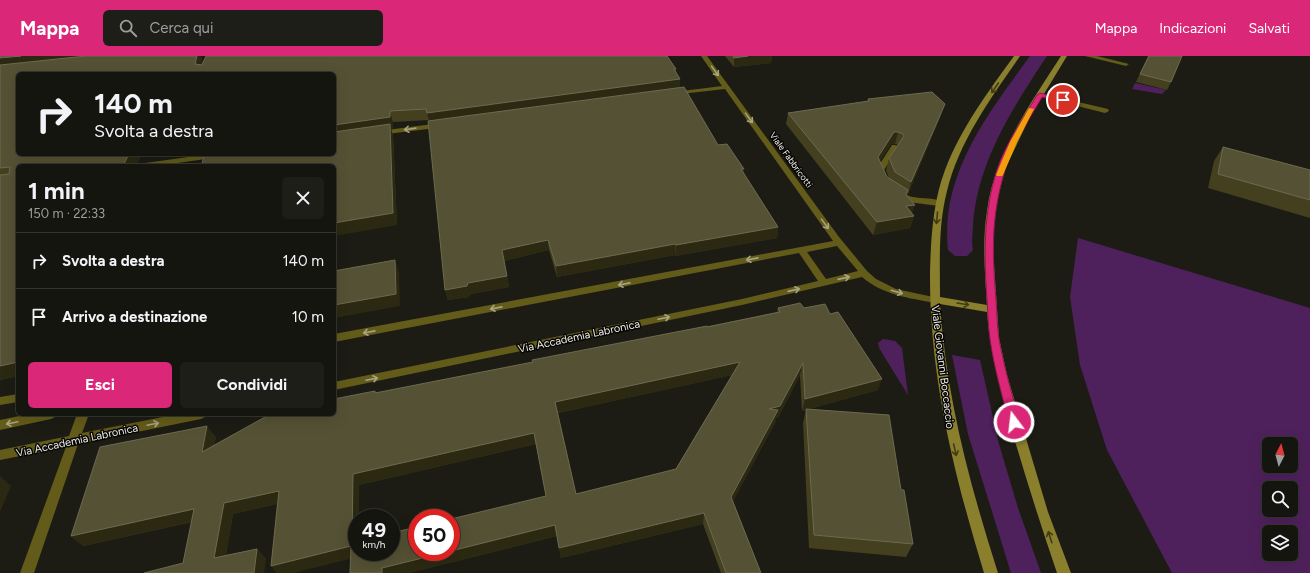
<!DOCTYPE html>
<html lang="it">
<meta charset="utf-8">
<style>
body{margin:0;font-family:Figtree,sans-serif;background:#1e1e19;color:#f1f3f6;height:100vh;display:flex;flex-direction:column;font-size:15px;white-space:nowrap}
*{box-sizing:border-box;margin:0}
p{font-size:13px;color:#9d9f9f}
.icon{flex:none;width:22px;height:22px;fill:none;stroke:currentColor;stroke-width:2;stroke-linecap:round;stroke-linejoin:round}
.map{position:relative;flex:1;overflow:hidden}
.drawer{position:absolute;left:16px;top:108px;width:320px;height:252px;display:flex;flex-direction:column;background:#151510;border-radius:6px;box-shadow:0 4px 16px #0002,0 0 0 1px #343430}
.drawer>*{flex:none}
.guide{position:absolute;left:16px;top:16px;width:320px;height:84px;border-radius:6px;box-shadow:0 4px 16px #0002,0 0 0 1px #343430;background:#151510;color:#f1f3f6;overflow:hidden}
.needle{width:26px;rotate:6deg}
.controls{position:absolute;left:1262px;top:381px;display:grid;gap:8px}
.controls a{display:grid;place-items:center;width:36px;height:36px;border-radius:6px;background:#151510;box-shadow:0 4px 16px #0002,0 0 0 1px #343430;font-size:20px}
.speed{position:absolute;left:348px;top:453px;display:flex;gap:8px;font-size:20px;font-weight:700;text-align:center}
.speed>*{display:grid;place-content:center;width:52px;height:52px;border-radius:50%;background:#151510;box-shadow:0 4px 16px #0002,0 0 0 1px #343430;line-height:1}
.speed small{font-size:10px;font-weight:400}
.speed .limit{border:6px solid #d22;background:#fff;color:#111}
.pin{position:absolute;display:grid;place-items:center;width:34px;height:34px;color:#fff;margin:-17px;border:2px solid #fff;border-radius:50%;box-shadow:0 1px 4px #0007}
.me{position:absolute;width:44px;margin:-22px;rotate:345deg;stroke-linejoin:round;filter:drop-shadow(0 0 3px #0008)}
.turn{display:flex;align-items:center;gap:14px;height:84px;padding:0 12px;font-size:18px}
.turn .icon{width:52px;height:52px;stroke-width:2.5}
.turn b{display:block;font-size:28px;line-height:34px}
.round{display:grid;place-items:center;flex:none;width:42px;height:42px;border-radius:6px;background:#1e1e19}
.overview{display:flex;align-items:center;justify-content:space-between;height:68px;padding:0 12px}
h1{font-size:24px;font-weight:700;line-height:30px}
.action{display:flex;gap:8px;margin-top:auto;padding:8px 12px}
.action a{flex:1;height:46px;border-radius:6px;background:#db2777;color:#fff;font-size:16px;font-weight:700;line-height:46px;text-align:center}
.action a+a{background:#1e1e19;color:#f1f3f6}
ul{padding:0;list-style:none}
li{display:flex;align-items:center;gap:12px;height:56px;padding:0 12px;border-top:1px solid #343430}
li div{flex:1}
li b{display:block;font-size:15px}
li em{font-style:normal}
header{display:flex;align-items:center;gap:24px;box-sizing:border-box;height:56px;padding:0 20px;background:#db2777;color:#fff}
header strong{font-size:19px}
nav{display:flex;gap:22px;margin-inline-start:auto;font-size:14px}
.search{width:280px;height:36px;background:#1e1e19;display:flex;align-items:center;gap:10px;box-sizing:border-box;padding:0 14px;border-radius:6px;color:#9d9f9f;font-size:15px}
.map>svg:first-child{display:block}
</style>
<header>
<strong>Mappa</strong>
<div class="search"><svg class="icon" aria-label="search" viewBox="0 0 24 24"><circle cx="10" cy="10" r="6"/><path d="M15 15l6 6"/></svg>Cerca qui</div>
<nav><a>Mappa</a><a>Indicazioni</a><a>Salvati</a></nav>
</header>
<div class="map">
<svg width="1310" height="517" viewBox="0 0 1310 517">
<rect width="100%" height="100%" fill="#1c1c15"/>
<path fill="#4f215c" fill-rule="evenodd" d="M1030 0H1047C1013 51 977 107 973 169 973 177 971 186 973 194L967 200H955L948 194C940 118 988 58 1030 0Z
M1135 27 1166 34 1162 38 1132 33Z
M1078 182 1310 252V517H1172L1107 394 1080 309 1070 241ZM1269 388H1291V410H1269ZM1269 432H1291V454H1269ZM1269 476H1291V498H1269Z
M883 283 895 285 902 292 908 339 879 292 878 287Z
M952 299 980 304 999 388 1018 452 1041 517H1011L968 378Z"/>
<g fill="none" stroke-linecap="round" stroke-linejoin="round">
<path fill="#635b19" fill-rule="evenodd" d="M1085 0H1097L1129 8 1126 10Z
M1040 37 1108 53 1109 55 1105 57 1038 40V38Z
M892 89H895L899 91 884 114 887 123 886 125H880L876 114Z
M895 135C902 134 906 140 913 141 921 143 937 141 943 147L939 150 908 146 895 139 894 137Z
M29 358H57L55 361 51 363 0 374V364Z"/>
<path fill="#635b19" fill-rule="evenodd" d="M701 0H707L839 181 867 215 876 223 896 233 938 242 940 244 938 246 935 247C909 242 883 239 862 221L742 249 334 334V326L742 243 818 225 799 197 334 286V278L833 185 725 33 672 39V37L674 36 722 30ZM837 190 858 215 826 223 807 196Z
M441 67H444V71L379 79 375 77 379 75Z
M210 98H231L227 100 156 110H134L138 108Z
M18 338V346L0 349V341Z
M77 358H89L82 377 178 358H207L205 361 201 363 78 388 34 517H20L66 391 0 404V394L69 380Z"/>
<path fill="#897f2d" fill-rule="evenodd" d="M1014 0H1020C991 42 959 85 947 135 938 170 940 206 940 241L987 249C985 218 982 186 987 155 994 98 1031 47 1061 0H1067L1030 61 1005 113 995 153 993 174 994 208 999 282 1007 319 1048 456 1071 517H1057C1041 470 1026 423 1012 375 1001 335 990 297 987 256L940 248C946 341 970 429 998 517H984C954 418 929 319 930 215 931 181 933 146 945 114 961 72 988 36 1014 0Z"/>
</g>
<path fill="#433f1f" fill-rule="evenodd" d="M0 0 203 6 676 13 675 16 680 23V31L718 89 744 113V118L778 171 777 182 675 200V199L557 221 549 194 504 205 509 231 471 238 469 241 448 244 445 234 429 64 393 66V73H391L393 79 397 169 334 98V18H18V98H147L146 100 140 101 137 107 133 109 18 110V320L0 324Z
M725 0H772L771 7 734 11Z
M1148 0H1182L1171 26 1167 34 1136 26Z
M868 43 941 59 908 138 907 137 906 139 912 157 914 160 910 172 873 179 786 68 788 57 867 45ZM891 88H895L898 89 889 102 886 114 889 123 887 121 880 105Z
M1223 91 1310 114V162L1208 132 1214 105Z
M778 252H804L830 258 878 334 809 353 901 434 913 488 906 501 809 492 803 367 806 354 802 355 800 319 778 362H776V365L733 445 761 517H721L703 468 561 502 557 480 409 517H350L351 502 292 517H277L271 510 277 448 233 458 226 499 257 493 266 503 183 507 192 466 83 490 71 480 216 381 214 389 376 337 533 306 777 256ZM732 319 676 413 576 438 558 357ZM536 388 546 440 357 496 359 429Z"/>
<path fill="#2c2912" d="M21 0H124L0 13V2Z
M197 0H201L203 6 200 18 195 8Z
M748 0H772L771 7 734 11V2Z
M680 23V34L430 68 427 57Z
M945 48 941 59 908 138 911 126Z
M390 55 393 66V73H391L393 79 397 169 334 180V69Z
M894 76H898L895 88H891L875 113 878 101Z
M126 98H147L146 100 140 101 137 107 133 109 134 110H123Z
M741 113H744L743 123Z
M915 149 911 160H914L910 172 873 179 877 166 906 150Z
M778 171 777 182 675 200 676 189Z
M548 184 549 194 504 205 509 231 471 238 469 241 448 244 445 234 468 227 502 194Z
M675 188V199L557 221 556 210Z
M395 204 399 216 400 250 334 262V249Z
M18 306V320L0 324V310Z
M740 306 738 318 557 357 555 346Z
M803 307 800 319 778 362H776V365L729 452 731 441 769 353Z
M882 323 878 334 802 355 805 343Z
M207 370 216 381 211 407 202 396Z
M534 377 536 388 359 429V462H357V495L352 487 353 418Z
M0 420 11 430 0 456Z
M279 435 286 446 233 458 224 512 214 502 224 447Z
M194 453 204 463 83 490 71 480Z
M704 457 703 468 561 502 559 492Z
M555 469 557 480 409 517H382V512L447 496H451V495Z
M351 490 358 501 292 517H277L271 510Z
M257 493 266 503 264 517H254Z"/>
<path fill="#555134" stroke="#6c6a50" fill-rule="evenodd" d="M0 0H21L0 2Z
M86 0H197L195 8 202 9 206 0H667L676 13H674L680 23 427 57 426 53 390 55V61L334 69V18H18V98H126L128 100 123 110H18V306L0 310V119L9 118 10 111 0 112V9Z
M733 0H748L734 2Z
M1149 0H1182L1171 26 1140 18Z
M684 31 718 89 727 88 744 113H741L778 171 676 189 675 188 556 210 548 184 502 194 507 220 468 227 467 230 445 234 428 65Z
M932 36 945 48 911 126 895 116 889 102 904 80 903 78 898 76H894L878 101 887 121 908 134 906 139 915 149 906 150 914 160 877 166 788 57 869 45 868 43Z
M390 68 393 157 334 167V110H201L205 98H334V76Z
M1223 91 1310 114V144L1218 118Z
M395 204 396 238 334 249V215Z
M800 247 804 252 825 248 830 258 838 256 882 323 805 343 803 307 780 350 769 353 778 354 731 441 761 517H726L704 457 559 492 555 469 451 495V463L546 440 534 377 353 418 352 487 357 486V496H391V477L417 471V496H447L382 512V517H350L351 490 271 510 279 435 224 447 214 502 257 493 254 517H144L183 507 194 453 71 480 100 391 207 370 202 396 265 361 266 358H334V343L375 335V337L533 306 532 304 707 270V271L780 256 778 252ZM740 306 676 413 576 438 555 346Z
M806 353 889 359 901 434H904L913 488 814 479Z"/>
<defs><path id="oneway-shaft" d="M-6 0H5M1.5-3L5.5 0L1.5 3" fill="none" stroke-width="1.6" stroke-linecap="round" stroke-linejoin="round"/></defs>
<g stroke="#a7a380">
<use href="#oneway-shaft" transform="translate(715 15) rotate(54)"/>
<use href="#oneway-shaft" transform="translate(749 62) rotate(54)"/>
<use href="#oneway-shaft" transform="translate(410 73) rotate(172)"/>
<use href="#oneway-shaft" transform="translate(825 168) rotate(54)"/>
<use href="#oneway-shaft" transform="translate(752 203) rotate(169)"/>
<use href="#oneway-shaft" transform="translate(844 222) rotate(-13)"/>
<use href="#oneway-shaft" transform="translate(624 228) rotate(169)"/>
<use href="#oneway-shaft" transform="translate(794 234) rotate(-13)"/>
<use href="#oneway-shaft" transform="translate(897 236) rotate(16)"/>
<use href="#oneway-shaft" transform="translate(496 252) rotate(169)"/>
<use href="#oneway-shaft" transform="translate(664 262) rotate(-12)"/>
<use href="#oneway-shaft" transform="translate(369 276) rotate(169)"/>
<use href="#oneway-shaft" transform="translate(372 323) rotate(-12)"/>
<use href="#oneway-shaft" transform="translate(12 367) rotate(168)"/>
<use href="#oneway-shaft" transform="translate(153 368) rotate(-12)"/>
</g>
<g stroke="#423c16">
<use href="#oneway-shaft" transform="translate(995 32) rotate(124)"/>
<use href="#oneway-shaft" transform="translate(937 162) rotate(95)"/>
<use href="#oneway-shaft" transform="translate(963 248) rotate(9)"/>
<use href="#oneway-shaft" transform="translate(955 394) rotate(77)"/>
<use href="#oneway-shaft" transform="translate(1050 481) rotate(-108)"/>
</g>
<path fill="#db2777" stroke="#8e194d" d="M1040 37 1066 44 1063 46 1042 41C1029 64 1012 88 1005 114 991 160 992 197 996 244 997 257 997 270 999 283 1004 311 1012 339 1020 366L1018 369 1014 370 1011 369 1009 366C1002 339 994 311 990 283 988 270 988 257 987 244 984 197 983 159 997 114 1006 87 1023 63 1037 39Z"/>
<path fill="#f59e0b" d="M1029 52 1034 53 1017 86 1003 119 1002 120H997L996 119 1010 86Z"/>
<g text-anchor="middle" stroke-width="3" stroke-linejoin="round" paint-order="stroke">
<g font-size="9" fill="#ebebe6" stroke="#070604">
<text transform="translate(791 104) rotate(54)" y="3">Viale Fabbricotti</text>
</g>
<g font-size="11" fill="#ebebe6" stroke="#070604">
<text transform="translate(579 280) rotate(-12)" y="4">Via Accademia Labronica</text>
<text transform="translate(943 311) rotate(83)" y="4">Viale Giovanni Boccaccio</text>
<text transform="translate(77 384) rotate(-12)" y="4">Via Accademia Labronica</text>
</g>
</g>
</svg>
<div class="controls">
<a><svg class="needle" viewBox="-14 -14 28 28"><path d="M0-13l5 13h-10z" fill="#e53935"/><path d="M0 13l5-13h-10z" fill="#9d9f9f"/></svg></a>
<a><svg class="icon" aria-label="search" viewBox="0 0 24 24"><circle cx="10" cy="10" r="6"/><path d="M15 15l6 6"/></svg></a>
<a><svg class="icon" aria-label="layers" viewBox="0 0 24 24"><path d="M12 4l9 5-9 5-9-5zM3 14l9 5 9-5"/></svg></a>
</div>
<div class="speed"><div>49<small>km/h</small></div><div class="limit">50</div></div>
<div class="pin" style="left:1063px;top:44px;background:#d93025"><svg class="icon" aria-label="arrive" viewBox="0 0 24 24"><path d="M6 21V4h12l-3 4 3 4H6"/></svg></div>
<svg class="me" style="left:1014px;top:366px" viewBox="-20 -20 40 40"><circle r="17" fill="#db2777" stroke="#fff" stroke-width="3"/><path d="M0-11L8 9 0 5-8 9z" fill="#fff"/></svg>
<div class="guide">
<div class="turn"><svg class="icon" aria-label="right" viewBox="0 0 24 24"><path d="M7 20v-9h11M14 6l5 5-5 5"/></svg><div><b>140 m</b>Svolta a destra</div></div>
</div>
<section class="drawer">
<div class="overview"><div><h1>1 min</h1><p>150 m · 22:33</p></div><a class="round"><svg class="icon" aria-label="close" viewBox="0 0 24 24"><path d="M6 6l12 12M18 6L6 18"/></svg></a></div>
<ul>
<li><svg class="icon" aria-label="right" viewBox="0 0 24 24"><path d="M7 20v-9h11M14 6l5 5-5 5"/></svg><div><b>Svolta a destra</b></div><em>140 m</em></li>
<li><svg class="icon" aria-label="arrive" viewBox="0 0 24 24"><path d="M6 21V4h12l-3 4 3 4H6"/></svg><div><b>Arrivo a destinazione</b></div><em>10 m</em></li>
</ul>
<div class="action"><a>Esci</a><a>Condividi</a></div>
</section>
</div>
